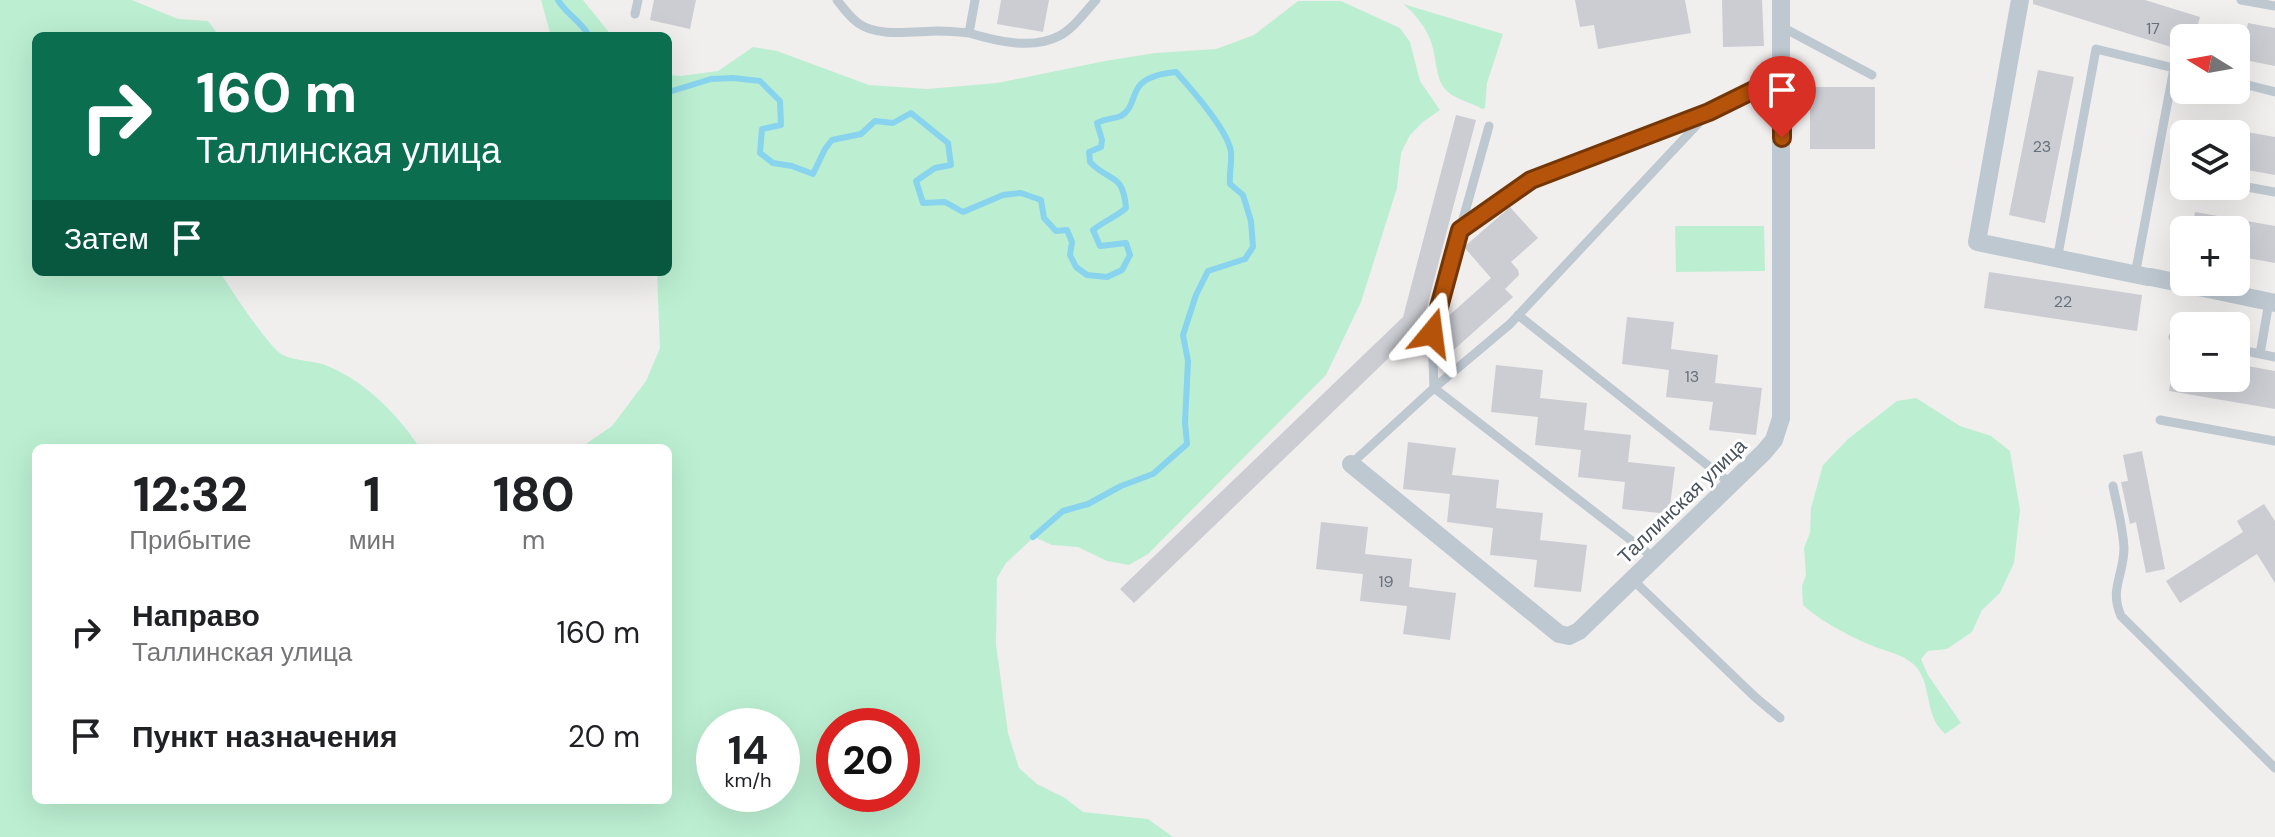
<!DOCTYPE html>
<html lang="ru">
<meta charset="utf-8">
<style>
body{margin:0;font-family:"DM Sans",sans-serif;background:#f2f2f2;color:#202124;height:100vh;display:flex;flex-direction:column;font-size:30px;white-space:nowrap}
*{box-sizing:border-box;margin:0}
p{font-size:26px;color:#757577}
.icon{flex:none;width:44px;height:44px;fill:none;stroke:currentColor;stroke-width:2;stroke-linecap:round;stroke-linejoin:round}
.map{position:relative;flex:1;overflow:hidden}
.side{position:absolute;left:32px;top:444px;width:640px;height:360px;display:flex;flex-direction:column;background:#fff;border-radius:12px;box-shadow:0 8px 32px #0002}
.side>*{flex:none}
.guide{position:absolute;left:32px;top:32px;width:640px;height:244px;border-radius:12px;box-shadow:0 8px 32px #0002;background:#0b6e4f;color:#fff;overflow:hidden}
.needle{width:52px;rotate:281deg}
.controls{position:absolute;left:2170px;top:24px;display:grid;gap:16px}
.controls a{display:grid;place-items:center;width:80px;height:80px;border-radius:12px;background:#fff;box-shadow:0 8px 32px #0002;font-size:40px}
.speed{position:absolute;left:696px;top:708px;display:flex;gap:16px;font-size:40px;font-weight:700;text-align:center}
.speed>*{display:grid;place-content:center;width:104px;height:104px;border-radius:50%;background:#fff;box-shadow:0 8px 32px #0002;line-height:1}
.speed small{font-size:20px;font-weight:400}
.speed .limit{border:12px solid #d22;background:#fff;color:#111}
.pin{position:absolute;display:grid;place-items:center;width:68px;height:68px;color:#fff;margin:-82px -34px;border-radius:50% 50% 50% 0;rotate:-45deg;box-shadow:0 0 8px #0007}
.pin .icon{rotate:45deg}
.me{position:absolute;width:88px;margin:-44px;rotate:16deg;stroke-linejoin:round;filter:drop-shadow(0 0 6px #0008)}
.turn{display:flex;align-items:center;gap:28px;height:168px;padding:0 32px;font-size:36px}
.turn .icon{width:104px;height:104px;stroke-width:2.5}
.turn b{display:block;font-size:56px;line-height:68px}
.then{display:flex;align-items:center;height:76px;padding:0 32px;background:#0003;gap:16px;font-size:30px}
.eta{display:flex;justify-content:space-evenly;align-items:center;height:136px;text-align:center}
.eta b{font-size:48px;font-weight:800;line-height:56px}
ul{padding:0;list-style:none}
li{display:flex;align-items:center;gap:24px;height:104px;padding:0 32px}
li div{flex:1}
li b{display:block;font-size:30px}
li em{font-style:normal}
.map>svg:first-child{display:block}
</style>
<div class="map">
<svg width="2275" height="837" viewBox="0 0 2275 837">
<rect width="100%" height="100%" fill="#f1eeee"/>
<path fill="#bcefd2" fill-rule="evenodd" d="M0 0H132L178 19 208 21 219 36H36V272H220C229 287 270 349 283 355 297 362 316 360 330 367 368 384 397 414 420 448H36V800H668V448H580L612 426 646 381 660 348 657 272H668V75L681 76 718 71 753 47 777 51 869 85 927 89 997 83 1105 61 1155 53 1216 49 1254 35 1298 1H1341L1400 28 1410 42 1420 81 1440 110 1423 122 1410 135 1401 153 1397 188 1361 302 1326 375 1148 554 1129 565 1107 561 1078 547 1052 545 1034 537 1006 563 997 578 996 644 1008 733 1019 768 1037 784 1065 798 1083 812 1148 819 1173 837H0ZM714 726H782V794H714ZM834 726H902V794H834Z
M541 0H583L612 36H551Z
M1403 4 1503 34 1487 83 1485 108 1482 109C1471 102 1457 100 1448 92 1435 81 1437 60 1432 45 1428 30 1415 13 1403 4Z
M1675 226H1764L1765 271 1676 272Z
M1916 398 1960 426 1991 436 2010 451 2020 510 2014 563 2000 593 1982 610 1972 632 1947 649 1928 651 1921 659 1928 675 1961 723 1945 734C1941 729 1936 725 1934 719 1926 701 1929 677 1912 663 1902 655 1890 652 1878 648 1855 639 1821 622 1803 605L1802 586 1806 575 1804 548 1810 533 1811 508 1823 465 1848 439 1897 401Z"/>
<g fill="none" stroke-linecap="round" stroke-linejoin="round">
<path stroke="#88d3ed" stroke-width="6" d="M558 0C566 14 581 21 589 36
M668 89 672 91 711 79 733 78 760 81 780 101 781 125 762 129 760 153 773 163 792 166 813 174 825 149 832 140 861 134 875 121 893 123 911 113 948 143 951 165 935 168 916 181 923 203 945 202 963 212 1003 195 1021 193 1041 200 1044 218 1056 231 1067 230 1072 242 1070 255 1076 267 1087 275 1107 277 1122 270 1130 255 1126 243 1100 246 1093 230C1104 221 1116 217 1126 208 1123 172 1110 183 1090 162L1089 152 1101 147 1102 140 1097 123C1107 118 1114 119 1121 116 1134 109 1132 92 1141 84 1150 75 1165 73 1176 72 1191 89 1228 130 1231 152 1232 162 1229 174 1230 184L1243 195 1251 221 1253 247 1245 259 1208 271 1196 295 1183 335 1188 361 1185 422 1187 444 1153 474 1121 486 1088 504 1063 511 1033 537"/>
</g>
<path fill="#cbcdd3" d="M654 0H696L690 29 650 20Z
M1001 0H1049L1043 32 997 24Z
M1575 0H1685L1691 33 1598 49 1594 25 1580 27Z
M1722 0H1762L1764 46 1723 47Z
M2033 0H2145L2200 17 2194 38H2184V51L2033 4Z
M2248 23 2275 28V66L2240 59Z
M2038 70 2074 77 2045 223 2009 215Z
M1810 87H1875V149H1810Z
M1456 115 1476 120 1422 326 1134 603 1120 589 1403 317Z
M2236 130 2275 137V175L2236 168Z
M1510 207 1538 238 1511 262 1518 270 1519 275 1505 289 1513 297 1448 355 1440 346V334L1443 321 1491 278 1464 247Z
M2195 212 2275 226V263L2236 256V230H2192Z
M1989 272 2142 295 2137 331 1984 308Z
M1627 317 1674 322 1671 349 1718 355 1715 383 1762 388 1756 435 1709 430 1713 402 1666 397 1669 370 1622 364Z
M2236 364 2275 371V409L2169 391 2171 378H2236Z
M1496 365 1543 370 1540 398 1587 403 1584 430 1631 435 1628 462 1675 467 1669 514 1622 509 1625 482 1578 477 1581 450 1535 445 1538 417 1491 412Z
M1408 442 1456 448 1452 475 1499 480 1496 508 1543 513 1540 540 1587 545 1581 592 1534 587 1537 560 1490 555 1493 528 1447 522 1450 494 1403 489Z
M2142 451 2165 569 2146 573 2136 522 2130 524 2121 482 2128 481 2123 455Z
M2264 504 2275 521V583L2257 554 2180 603 2166 581 2243 532 2237 521Z
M1321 522 1368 527 1365 554 1412 559 1409 587 1456 593 1450 640 1403 634 1407 606 1360 601 1363 574 1316 569Z"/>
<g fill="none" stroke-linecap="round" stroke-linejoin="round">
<path stroke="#bec8d0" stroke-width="9" d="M837 0C843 8 850 17 858 23 878 38 915 31 938 31 948 31 959 32 969 33
M975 0 969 33C996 41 1032 50 1059 36 1073 29 1085 12 1096 0
M2241 0 2275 6
M635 14 638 0
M1782 27 1872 75
M2236 82 2275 92
M2181 176 2184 177
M2236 185 2275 192
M1460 230 1489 126
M2057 260 2096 49 2174 68 2135 275
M1518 315 1730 483
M2173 337 2184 339
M2236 349 2275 357
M2260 354 2269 302
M2160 420 2275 441
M1351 464 1434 388 1510 324 1709 112 1780 78
M2113 486C2117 506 2123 528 2124 548 2124 575 2109 589 2121 616L2275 768
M1654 558 1434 388 1432 333 1460 230 1531 180 1709 112
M1633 580 1755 697 1780 718"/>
<path stroke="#bec8d0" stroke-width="18" d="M2020 0 1977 242 2148 277
M2151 277 2275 303
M1351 464 1559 634 1569 636 1579 631 1764 452 1774 440 1781 418V0"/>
</g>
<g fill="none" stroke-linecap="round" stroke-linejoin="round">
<defs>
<path id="route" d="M1432 333 1460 230 1531 180 1709 112 1782 76V138"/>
</defs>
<use href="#route" stroke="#753606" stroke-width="20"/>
<use href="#route" stroke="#b45309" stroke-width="14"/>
</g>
<g text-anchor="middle" stroke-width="6" stroke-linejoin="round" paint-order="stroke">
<g font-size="16" fill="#676f7a">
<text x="2153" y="34">17</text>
<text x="2042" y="152">23</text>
<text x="2063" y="307">22</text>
<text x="1692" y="382">13</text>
<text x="1386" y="587">19</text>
</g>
<g font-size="20" fill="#46505c" stroke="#fff">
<text transform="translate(1682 501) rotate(-44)" y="7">Таллинская улица</text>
</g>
</g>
</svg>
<div class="controls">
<a><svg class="needle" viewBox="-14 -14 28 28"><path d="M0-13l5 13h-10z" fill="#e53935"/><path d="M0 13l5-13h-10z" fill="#757577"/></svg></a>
<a><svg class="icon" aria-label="layers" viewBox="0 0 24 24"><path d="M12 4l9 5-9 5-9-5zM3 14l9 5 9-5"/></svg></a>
<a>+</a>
<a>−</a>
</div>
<div class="speed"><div>14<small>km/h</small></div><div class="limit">20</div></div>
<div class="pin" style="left:1782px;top:138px;background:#d93025"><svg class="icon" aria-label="arrive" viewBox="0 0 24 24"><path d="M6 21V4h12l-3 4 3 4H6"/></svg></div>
<svg class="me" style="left:1432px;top:333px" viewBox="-20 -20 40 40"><path d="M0-17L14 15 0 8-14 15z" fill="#b45309" stroke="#fff" stroke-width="4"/></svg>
<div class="guide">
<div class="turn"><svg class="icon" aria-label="right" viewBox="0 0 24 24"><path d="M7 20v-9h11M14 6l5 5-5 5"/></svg><div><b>160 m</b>Таллинская улица</div></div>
<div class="then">Затем<svg class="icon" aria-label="arrive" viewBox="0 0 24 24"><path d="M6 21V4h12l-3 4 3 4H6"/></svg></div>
</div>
<section class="side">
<div class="eta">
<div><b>12:32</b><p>Прибытие</p></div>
<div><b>1</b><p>мин</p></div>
<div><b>180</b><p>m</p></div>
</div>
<ul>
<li><svg class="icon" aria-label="right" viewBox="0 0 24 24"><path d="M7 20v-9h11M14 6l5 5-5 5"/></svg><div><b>Направо</b><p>Таллинская улица</p></div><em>160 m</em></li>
<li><svg class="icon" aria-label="arrive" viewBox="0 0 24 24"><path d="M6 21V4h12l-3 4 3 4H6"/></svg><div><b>Пункт назначения</b></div><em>20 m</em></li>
</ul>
</section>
</div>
